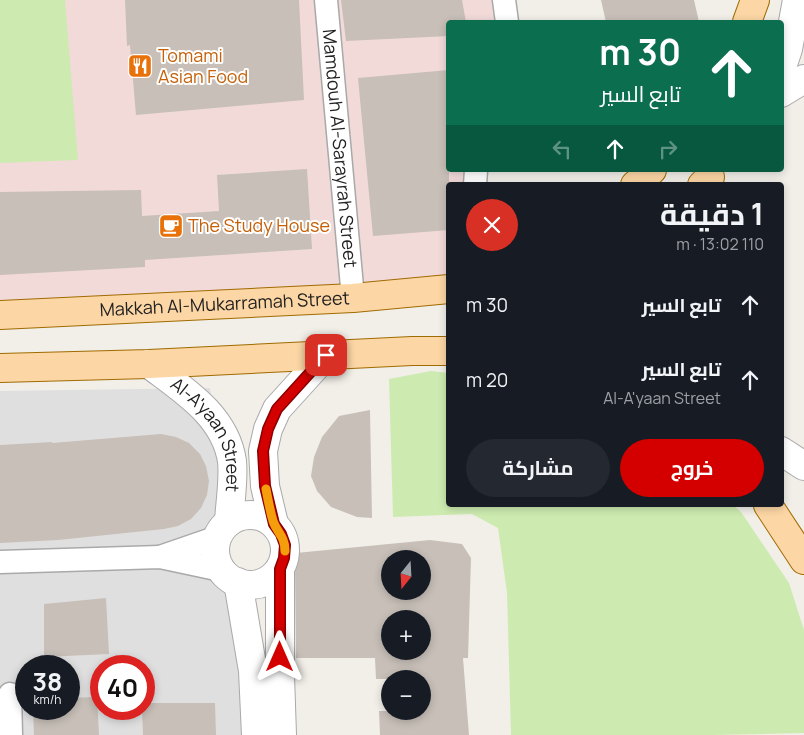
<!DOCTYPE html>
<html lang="ar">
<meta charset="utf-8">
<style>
body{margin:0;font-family:Manrope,Cairo,sans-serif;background:#242831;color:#f1f3f6;direction:rtl;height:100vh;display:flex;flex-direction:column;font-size:19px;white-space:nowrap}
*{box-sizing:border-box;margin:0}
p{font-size:16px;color:#9ea1a6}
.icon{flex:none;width:28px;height:28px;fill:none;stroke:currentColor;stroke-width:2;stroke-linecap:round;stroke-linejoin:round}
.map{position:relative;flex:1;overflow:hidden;direction:ltr}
.side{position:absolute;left:446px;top:182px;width:338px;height:325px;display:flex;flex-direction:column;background:#171b24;border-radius:5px;box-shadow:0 2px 8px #0003;direction:rtl}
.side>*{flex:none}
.hud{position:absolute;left:446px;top:20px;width:338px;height:152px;border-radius:5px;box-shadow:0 2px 8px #0003;direction:rtl;background:#0b6e4f;color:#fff;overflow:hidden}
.needle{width:32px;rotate:198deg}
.tools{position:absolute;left:381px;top:550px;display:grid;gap:10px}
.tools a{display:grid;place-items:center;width:50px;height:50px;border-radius:50%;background:#171b24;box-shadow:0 2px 8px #0003;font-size:25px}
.speed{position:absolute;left:15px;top:655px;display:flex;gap:10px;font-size:25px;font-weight:700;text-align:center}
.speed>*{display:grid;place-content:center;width:65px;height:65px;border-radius:50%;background:#171b24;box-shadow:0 2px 8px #0003;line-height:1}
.speed small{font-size:12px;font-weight:400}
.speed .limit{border:8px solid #d22;background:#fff;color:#111}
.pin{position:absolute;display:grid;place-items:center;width:42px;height:42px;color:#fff;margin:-21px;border-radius:10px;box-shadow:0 2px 8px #0006}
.me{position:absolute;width:55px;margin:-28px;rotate:0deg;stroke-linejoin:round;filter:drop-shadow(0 0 4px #0008)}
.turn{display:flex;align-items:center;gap:18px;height:105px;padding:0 20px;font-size:22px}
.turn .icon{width:65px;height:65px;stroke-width:2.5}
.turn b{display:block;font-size:35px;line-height:42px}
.lanes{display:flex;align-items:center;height:48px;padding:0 20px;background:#0003;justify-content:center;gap:25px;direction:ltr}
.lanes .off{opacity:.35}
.round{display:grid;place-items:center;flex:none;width:52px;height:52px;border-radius:26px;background:#242831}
.head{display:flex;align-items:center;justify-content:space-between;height:85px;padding:0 20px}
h1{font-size:30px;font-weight:700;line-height:38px}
.button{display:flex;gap:10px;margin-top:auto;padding:10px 20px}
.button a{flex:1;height:58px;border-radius:30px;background:#d40000;color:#fff;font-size:20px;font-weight:700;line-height:58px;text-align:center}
.button a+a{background:#242831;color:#f1f3f6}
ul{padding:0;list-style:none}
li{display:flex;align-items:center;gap:15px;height:75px;padding:0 20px}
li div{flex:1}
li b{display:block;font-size:19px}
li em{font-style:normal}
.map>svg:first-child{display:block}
</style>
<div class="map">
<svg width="804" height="735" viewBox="0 0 804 735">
<rect width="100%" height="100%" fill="#f2efe9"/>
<path fill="#e0dfdf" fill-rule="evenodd" d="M210 388 245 735H0V391ZM26 666H69V709H26ZM101 666H144V709H101Z"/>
<path fill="#f2dad9" d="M0 0H504L507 22H449V170H489L486 185H449V289L0 315Z"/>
<path fill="#cdebb0" d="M0 0H65L78 160 0 163Z
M431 371 449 373V505H733L741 512 789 583 804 630V733L713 735H511L507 593 498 528 472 514 393 517 389 379Z"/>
<path fill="#c7bfb8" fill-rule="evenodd" d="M125 0H299L304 100 136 115 130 45 127 46Z
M341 0H462L466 22H449V36L346 41Z
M601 0H694L699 22H606Z
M449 70V230L373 236 358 78Z
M307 169 312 249 145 260V267L0 275V192L141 190 142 216 219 211 217 175Z
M370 410 372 518 357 517 331 507 317 491 311 476 314 457 322 437 339 416Z
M161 434 176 437 189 443 200 454 206 466 209 481 207 495 201 508 191 519 178 526 164 529 58 540 0 543V445L52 442V443Z
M430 540 462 544 471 558 468 658H463L469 735H380L379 711H422V679H376L375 658H296L295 566 296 553ZM390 559H422V591H390ZM390 619H422V651H390Z
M106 598 109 654 44 657V604Z
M97 697 99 735H34L33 709H69V698Z
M144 703H215L216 735H143L142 709H144Z"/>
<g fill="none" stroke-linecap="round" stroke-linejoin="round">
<defs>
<g id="minor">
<path id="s1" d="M326 0 353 298"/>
<path d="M504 0 507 22"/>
<path d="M475 185 476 170"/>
<path d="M160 557 218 537"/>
<path d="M0 562 160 557 221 570"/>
<path d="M10 694 11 735"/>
</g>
<g id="tertiary">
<path d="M781 70 788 49 797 0"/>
<path d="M781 93 804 79"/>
<path id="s2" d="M149 364C183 390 225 415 232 461 234 480 230 502 229 522"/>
<path d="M781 451 804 466"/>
<circle cx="250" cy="550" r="35"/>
<path d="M274 524 265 486 263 451 268 429 277 409 326 355"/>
<path d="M280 569V675L282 735"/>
<path d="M238 582 253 671 256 735"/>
</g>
<g id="primary">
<path d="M747 22 755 0"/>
<path d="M635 185 652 170"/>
<path d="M702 185 710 177"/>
<path id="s3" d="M0 315 353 298 449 289"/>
<path d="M0 368 149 364 412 351H449"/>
<path d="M768 505 804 560"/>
</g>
</defs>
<use href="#minor" stroke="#a9a9a9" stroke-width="25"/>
<use href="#tertiary" stroke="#a9a9a9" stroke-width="30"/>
<use href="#primary" stroke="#a06b00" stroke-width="30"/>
<use href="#minor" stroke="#fff" stroke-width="22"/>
<use href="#tertiary" stroke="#fff" stroke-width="28"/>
<use href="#primary" stroke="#fcd6a4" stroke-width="28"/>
</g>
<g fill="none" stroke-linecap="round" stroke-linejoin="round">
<defs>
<path id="route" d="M280 657V569L284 558 285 545 281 534 274 524 265 486 263 451 268 429 277 409 326 355"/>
</defs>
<use href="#route" stroke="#8a0000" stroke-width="12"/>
<use href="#route" stroke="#d40000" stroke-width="9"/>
<path stroke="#f59e0b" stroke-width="9" d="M266 489C268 500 270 511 273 521 277 533 285 536 285 551"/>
</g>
<defs>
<symbol id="restaurant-square" viewBox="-11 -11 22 22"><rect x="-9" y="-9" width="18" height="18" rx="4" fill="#e8710a" stroke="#fff"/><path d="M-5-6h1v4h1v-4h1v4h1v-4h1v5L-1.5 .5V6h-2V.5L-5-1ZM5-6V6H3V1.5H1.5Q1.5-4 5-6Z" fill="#fff"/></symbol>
<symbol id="cafe-square" viewBox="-11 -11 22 22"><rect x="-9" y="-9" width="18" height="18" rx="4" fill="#e8710a" stroke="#fff"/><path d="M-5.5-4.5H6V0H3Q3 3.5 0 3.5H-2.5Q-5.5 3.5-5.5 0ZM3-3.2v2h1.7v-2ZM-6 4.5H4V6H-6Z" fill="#fff"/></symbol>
</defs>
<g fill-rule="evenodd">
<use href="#restaurant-square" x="126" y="52" width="28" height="28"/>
<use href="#cafe-square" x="157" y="212" width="28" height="28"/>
</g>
<g text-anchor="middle" stroke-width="4" stroke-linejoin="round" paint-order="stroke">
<g font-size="18" fill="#c56008" stroke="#fff" text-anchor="start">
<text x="158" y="62">Tomami<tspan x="158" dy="21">Asian Food</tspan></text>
<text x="188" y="232">The Study House</text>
</g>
<g font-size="18" fill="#222" stroke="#fff">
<text dy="6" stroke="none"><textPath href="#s1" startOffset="149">Mamdouh Al-Sarayrah Street</textPath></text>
<text dy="6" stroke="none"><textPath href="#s3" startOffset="225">Makkah Al-Mukarramah Street</textPath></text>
<text dy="6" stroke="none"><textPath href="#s2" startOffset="96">Al-A'yaan Street</textPath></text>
</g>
</g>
</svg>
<div class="tools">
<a><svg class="needle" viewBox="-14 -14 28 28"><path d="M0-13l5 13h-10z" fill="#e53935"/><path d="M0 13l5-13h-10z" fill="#9ea1a6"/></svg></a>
<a>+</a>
<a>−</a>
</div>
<div class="speed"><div>38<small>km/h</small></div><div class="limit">40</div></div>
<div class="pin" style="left:326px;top:355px;background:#d93025"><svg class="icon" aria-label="arrive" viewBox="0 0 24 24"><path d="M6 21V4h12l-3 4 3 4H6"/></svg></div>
<svg class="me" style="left:280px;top:657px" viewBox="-20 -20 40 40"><path d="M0-17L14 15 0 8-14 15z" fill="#d40000" stroke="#fff" stroke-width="4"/></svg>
<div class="hud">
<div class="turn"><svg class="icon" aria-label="ahead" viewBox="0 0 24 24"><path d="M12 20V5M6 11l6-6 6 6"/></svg><div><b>30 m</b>تابع السير</div></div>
<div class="lanes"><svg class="icon off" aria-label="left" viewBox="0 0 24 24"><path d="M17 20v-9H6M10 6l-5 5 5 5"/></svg><svg class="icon" aria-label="ahead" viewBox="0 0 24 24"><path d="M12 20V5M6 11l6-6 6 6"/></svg><svg class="icon off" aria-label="right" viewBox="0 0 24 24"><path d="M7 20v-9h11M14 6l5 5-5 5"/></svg></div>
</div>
<section class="side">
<div class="head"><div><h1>1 دقيقة</h1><p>110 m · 13:02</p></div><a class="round" style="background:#d93025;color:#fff"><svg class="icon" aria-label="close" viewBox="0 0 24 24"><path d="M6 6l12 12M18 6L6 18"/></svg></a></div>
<ul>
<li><svg class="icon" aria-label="ahead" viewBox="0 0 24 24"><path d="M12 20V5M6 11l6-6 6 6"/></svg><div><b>تابع السير</b></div><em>30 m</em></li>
<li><svg class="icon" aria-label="ahead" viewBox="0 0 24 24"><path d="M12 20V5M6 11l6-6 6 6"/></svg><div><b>تابع السير</b><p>Al-A'yaan Street</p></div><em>20 m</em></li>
</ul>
<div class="button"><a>خروج</a><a>مشاركة</a></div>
</section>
</div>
